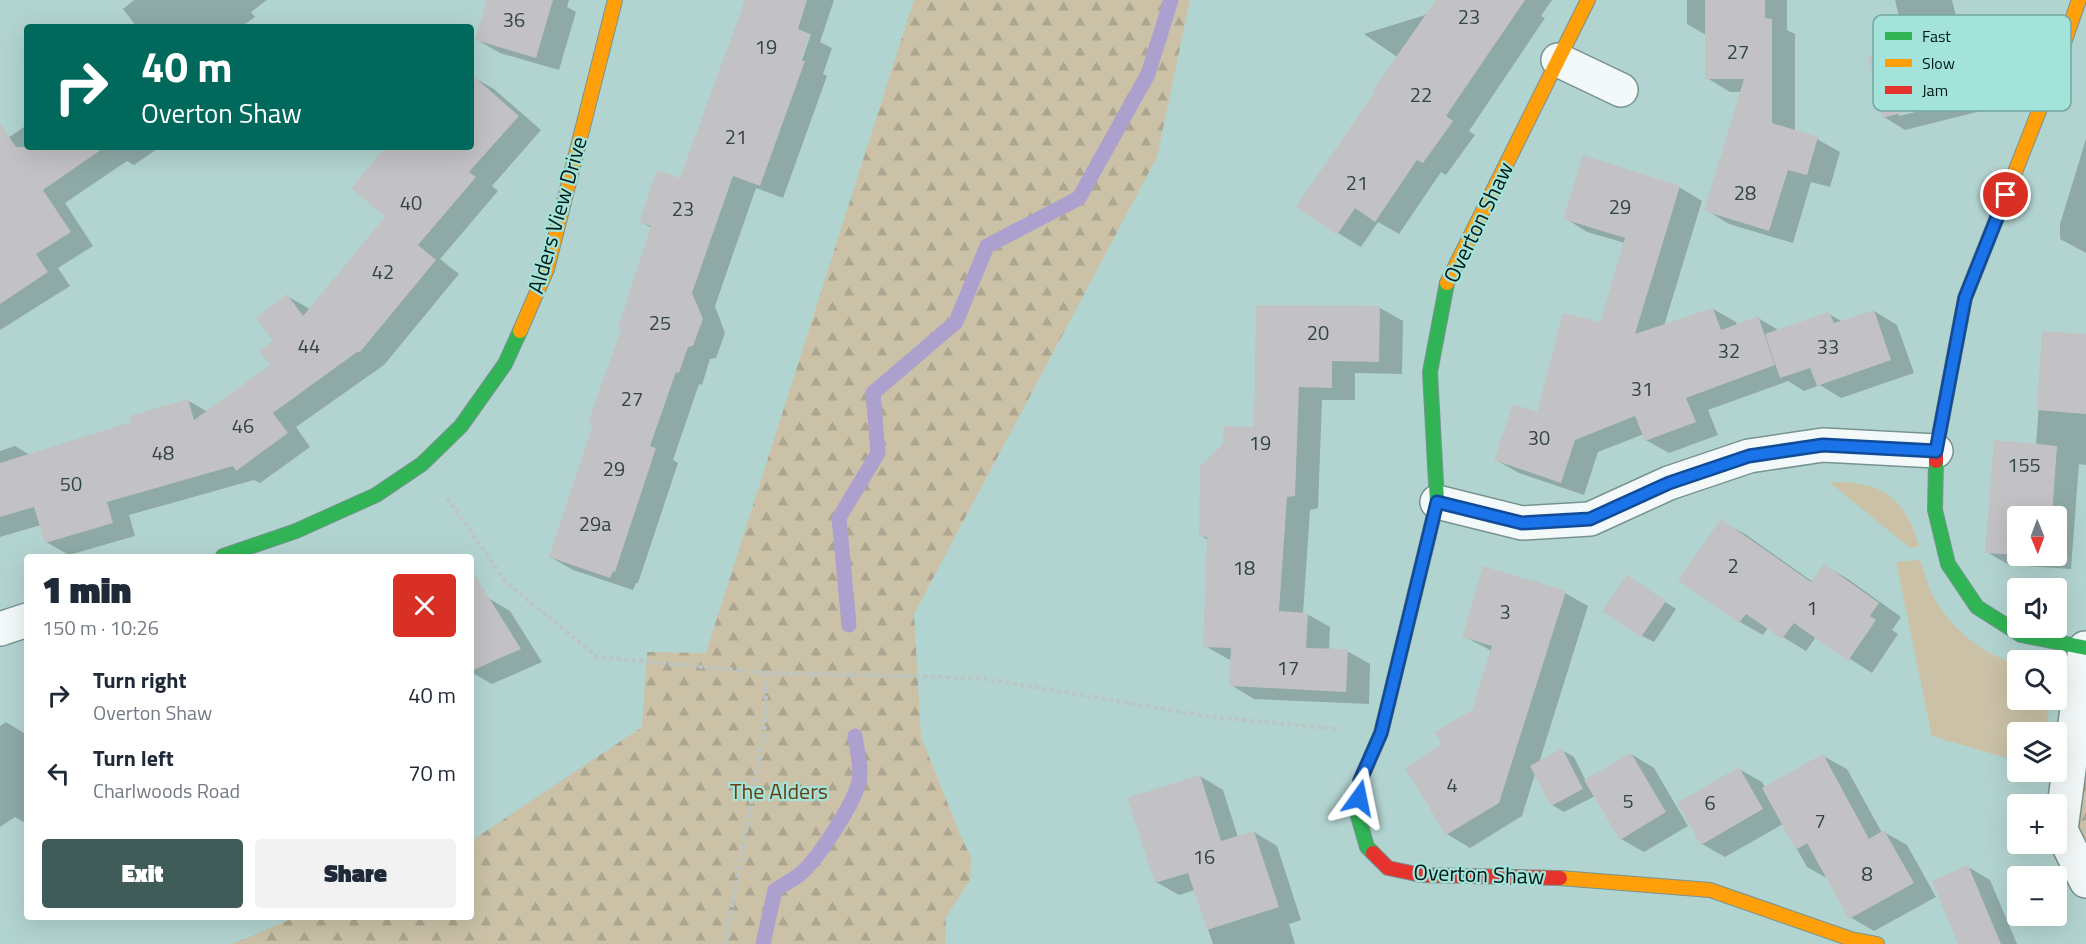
<!DOCTYPE html>
<meta charset="utf-8">
<style>
body{margin:0;font-family:"Titillium Web",sans-serif;background:#f2f2f3;color:#1f2937;height:100vh;display:flex;flex-direction:column;font-size:22px;white-space:nowrap}
*{box-sizing:border-box;margin:0}
p{font-size:20px;color:#747a83}
.icon{flex:none;width:33px;height:33px;fill:none;stroke:currentColor;stroke-width:2;stroke-linecap:round;stroke-linejoin:round}
.map{position:relative;flex:1;overflow:hidden}
.panel{position:absolute;left:24px;top:554px;width:450px;height:366px;display:flex;flex-direction:column;background:#fff;border-radius:6px;box-shadow:0 6px 24px #0002}
.panel>*{flex:none}
.hud{position:absolute;left:24px;top:24px;width:450px;height:126px;border-radius:6px;box-shadow:0 6px 24px #0002;background:#00695c;color:#fff;overflow:hidden}
.needle{width:39px;rotate:179deg}
.buttons{position:absolute;left:2007px;top:506px;display:grid;gap:12px}
.buttons a{display:grid;place-items:center;width:60px;height:60px;border-radius:6px;background:#fff;box-shadow:0 6px 24px #0002;font-size:30px}
.pin{position:absolute;display:grid;place-items:center;width:51px;height:51px;color:#fff;margin:-26px;border:3px solid #fff;border-radius:50%;box-shadow:0 2px 6px #0007}
.me{position:absolute;width:66px;margin:-33px;rotate:12deg;stroke-linejoin:round;filter:drop-shadow(0 0 4px #0008)}
.turn{display:flex;align-items:center;gap:21px;height:126px;padding:0 18px;font-size:27px}
.turn .icon{width:78px;height:78px;stroke-width:2.5}
.turn b{display:block;font-size:42px;line-height:51px}
.round{display:grid;place-items:center;flex:none;width:63px;height:63px;border-radius:6px;background:#f2f2f3}
.head{display:flex;align-items:center;justify-content:space-between;height:102px;padding:0 18px}
h1{font-size:36px;font-weight:800;line-height:45px}
.button{display:flex;gap:12px;margin-top:auto;padding:12px 18px}
.button a{flex:1;height:69px;border-radius:6px;background:#405c58;color:#fff;font-size:24px;font-weight:800;line-height:69px;text-align:center}
.button a+a{background:#f2f2f3;color:#1f2937}
ul{padding:0;list-style:none}
li{display:flex;align-items:center;gap:18px;height:78px;padding:0 18px}
li div{flex:1}
li b{display:block;font-size:22px}
li em{font-style:normal}
.map>svg:first-child{display:block}
</style>
<div class="map">
<svg width="2086" height="944" viewBox="0 0 2086 944">
<defs>
<pattern id="forest-firs" width="22" height="20" patternUnits="userSpaceOnUse" patternTransform="scale(1.5)"><rect width="22" height="20" fill="#cac1a7"/><path d="M5 1l3.5 6h-7zM16 11l3.5 6h-7z" fill="#aca58f"/></pattern>
</defs>
<rect width="100%" height="100%" fill="#b2d4d0"/>
<path fill="#cac1a7" d="M1829 482C1882 481 1904 496 1919 546L1910 548Z
M1920 560C1925 573 1928 588 1935 600 1956 633 1981 652 2017 665L2018 699H2046L2048 718 2046 732H2018L2017 761 1932 736 1896 562Z"/>
<path fill="url(#forest-firs)" d="M914 0H1190L1157 157 914 614 921 737 961 837 971 857 970 880 946 917 945 944H232L296 917 471 916V841L642 727 647 652 706 653Z
M2086 742V860L2078 829Z"/>
<path fill="#0003" fill-rule="evenodd" d="M134 0H267L251 12 255 17 241 27H137L123 9Z
M488 0H569L567 7 576 12 559 70 500 53 477 40Z
M747 0H834L820 42 832 48 823 74 827 76 783 198 756 188 715 306 725 333 716 358 710 359 702 385 699 384 673 460 678 463 638 583H636L633 590 573 570 550 557 595 425 652 228 641 222 681 180ZM808 34H811L799 68 797 67Z
M1468 0H1552L1541 16 1545 18 1469 131 1475 135 1446 175 1441 172 1399 234 1378 222 1361 247 1338 233 1377 91 1397 57 1364 34 1470 1Z
M1687 0H1787V30L1795 34V132L1817 139 1840 152 1830 187 1811 182 1793 243 1729 224 1706 210 1742 92H1730L1707 78 1706 35 1687 24Z
M1895 0H1952L1961 36 1973 34 1994 46 2009 104 1905 130 1884 117 1907 49ZM1996 89 1997 92 1899 116V113Z
M471 76 494 89 541 130 492 186 498 191 440 259 459 274 384 365 296 427 310 447 260 483 254 480 129 515 135 536 69 555 46 542 41 525 0 537V451L15 446 30 455 133 423 187 400 208 412 272 365 275 341 287 296 310 309 387 217 408 147H471Z
M27 125V147H160L134 165 127 161 65 203 93 246 58 268 70 286 0 330V206L2 142Z
M2086 139V253L2060 239V224Z
M1679 187 1702 201 1664 326 1713 309 1736 322 1737 325 1758 318 1780 331 1829 314 1843 322 1874 311 1897 325 1914 373 1841 398 1820 385 1804 391 1788 381 1708 410 1718 435 1669 453 1646 440 1644 434 1598 452 1584 495 1519 473 1496 460 1538 414 1601 324 1625 243 1587 232 1565 218Z
M1380 308 1403 321 1402 374 1355 373V400H1322L1318 508 1310 510 1303 614H1307L1330 627 1329 650 1347 651 1370 664 1369 704 1254 699 1231 685 1232 660 1228 659 1205 646 1208 540 1200 535 1256 429Z
M2044 333 2086 336V465L2079 464 2071 569 2009 565 1987 552 2036 445ZM2018 516H2056V555H2018Z
M1721 521 1745 534 1813 582 1825 566 1848 579 1901 617 1892 630 1898 634 1872 673 1816 637 1806 651 1768 628 1763 635 1740 622Z
M1639 584 1676 609 1654 642 1642 636Z
M1565 593 1588 606 1539 763 1562 750 1574 757 1586 781 1631 754 1654 768 1688 826 1644 852 1621 839 1595 796 1564 812 1552 805 1535 774 1522 816 1470 848 1447 834 1444 745 1473 711 1492 651 1463 636Z
M488 598 510 611 542 662 492 684 471 672V602Z
M6 722 27 735V824L15 817 0 827V726Z
M1823 756 1847 769 1882 833 1884 832 1907 845 1936 897 1874 931 1850 917 1830 880 1807 867 1783 824 1725 857 1702 844 1739 769 1762 782 1765 787Z
M1200 776 1223 790 1238 837 1254 832 1277 846 1301 920 1289 924 1295 944H1213L1195 890 1179 895 1156 882Z
M1968 867 1990 880 2017 944H1960Z"/>
<g fill="none" stroke-linecap="round" stroke-linejoin="round">
<path stroke="#aca0cf" stroke-width="15" d="M849 625 839 518 878 453 873 393 956 322 987 246 1079 198 1148 74 1171 0
M763 944 775 890C783 885 791 881 799 875 817 861 853 805 859 782 862 768 857 750 855 736"/>
</g>
<path fill="#c2c1c3" d="M487 0H553L536 58 475 40Z
M745 0H807L798 29 810 34 800 60 805 61 760 186 733 176 692 293 703 319 693 346 688 347 679 373 676 372 650 446 656 448 615 572 613 571 610 578 549 557 593 424 588 423 621 329 618 328 651 226 639 222 657 170 680 178Z
M1436 0H1525L1446 116 1453 121 1423 163 1417 160 1375 222 1355 208 1337 235 1296 207 1375 91 1373 90Z
M1705 0H1765V18L1772 19V123L1818 137 1807 175 1788 170 1769 231 1704 211 1744 79H1705Z
M1973 32 1989 92 1882 118 1868 57Z
M471 74 519 116 469 172 476 177 418 245 436 260 360 352H357L273 413 288 433 236 471 233 466 107 502 113 523 45 543 34 507 0 517V463L131 422 130 416 188 399 194 420 270 365 259 351 273 341 256 318 287 294 303 316 385 217 351 188 386 147H471Z
M0 123 16 147H105L43 190 71 232 36 254 48 272 0 304Z
M1583 155 1680 186 1635 334 1713 308 1721 330 1758 316 1775 365 1686 398 1696 422 1645 441 1635 416 1575 440 1561 483 1494 460 1513 404 1537 412 1563 313 1600 322 1625 238 1563 219Z
M1256 305 1380 306 1379 362 1332 361V388L1299 387 1295 496 1287 497 1279 611 1308 613 1306 648 1348 649 1346 692 1229 686 1231 648 1203 647 1207 537 1199 536 1200 466 1223 444 1224 426 1254 427Z
M1874 310 1891 360 1817 386 1810 368 1780 378 1765 334 1829 312 1834 323Z
M2042 331 2086 334V414L2037 410Z
M1994 440 2057 446 2052 516H2018V555H2048V557L1985 553Z
M1721 519 1811 582 1824 564 1879 603 1870 616 1876 620 1848 661 1794 623 1782 639 1746 614 1739 623 1678 580Z
M1483 566 1566 591 1499 803 1446 835 1405 768 1442 744 1435 732 1472 710 1492 646 1462 637Z
M471 569 521 649 471 671Z
M1627 575 1666 601 1641 637 1602 611Z
M1562 748 1583 789 1551 806 1530 766Z
M1631 753 1666 812 1620 840 1584 780Z
M1823 754 1869 839 1884 830 1914 883 1849 919 1807 843 1796 850 1762 788Z
M1739 767 1763 809 1701 845 1677 803Z
M1200 775 1221 841 1254 831 1279 907 1207 930 1188 873 1155 883 1127 798Z
M1968 865 2001 944H1958L1932 881Z"/>
<g fill="none" stroke-linecap="round" stroke-linejoin="round">
<defs>
<path id="street" d="M1558 60 1621 90
M1437 502 1522 523 1590 519 1669 483 1749 456 1823 445 1936 451
M0 629 27 620
M2085 648 2061 830 2086 881"/>
<path id="fast" d="M1936 461 1935 510 1948 564 1977 607 2021 635 2086 648
M223 556 296 531 376 495 422 464 461 426 505 364 520 331
M1373 853 1367 847 1358 816 1360 781 1381 733 1437 502 1430 372 1447 283"/>
<path id="slow" d="M1998 215 2047 91 2079 0
M1447 283 1588 0
M520 331 547 269 615 0
M1560 878 1710 890 1851 939 1877 944"/>
<path id="jam" d="M1936 461V451L1965 298 1998 215
M1373 853 1388 868 1421 875 1560 878"/>
</defs>
<use href="#street" stroke="#779390" stroke-width="36"/>
<use href="#fast" stroke="#779390" stroke-width="16"/>
<use href="#slow" stroke="#779390" stroke-width="16"/>
<use href="#jam" stroke="#779390" stroke-width="16"/>
<path stroke="#bbc6c4" stroke-width="4" stroke-dasharray="4.5 3" stroke-linecap="butt" d="M447 498 506 582 597 657 767 673 980 678 1205 716 1336 729
M725 944 764 733 767 673"/>
<use href="#street" stroke="#f3f9f8" stroke-width="33"/>
<use href="#fast" stroke="#30b455" stroke-width="14"/>
<use href="#slow" stroke="#ff9f0a" stroke-width="14"/>
<use href="#jam" stroke="#e5322d" stroke-width="14"/>
</g>
<g fill="none" stroke-linecap="round" stroke-linejoin="round">
<defs>
<path id="route" d="M1359 798 1360 781 1381 733 1437 502 1522 523 1590 519 1669 483 1749 456 1823 445 1936 451 1965 298 2006 195"/>
</defs>
<use href="#route" stroke="#114b97" stroke-width="15"/>
<use href="#route" stroke="#1a73e8" stroke-width="10"/>
</g>
<g text-anchor="middle" stroke-width="4.5" stroke-linejoin="round" paint-order="stroke">
<g font-size="20" fill="#324443">
<text x="1469" y="24">23</text>
<text x="514" y="27">36</text>
<text x="766" y="54">19</text>
<text x="1738" y="59">27</text>
<text x="1421" y="102">22</text>
<text x="736" y="144">21</text>
<text x="1357" y="190">21</text>
<text x="1745" y="200">28</text>
<text x="411" y="210">40</text>
<text x="1620" y="214">29</text>
<text x="683" y="216">23</text>
<text x="383" y="279">42</text>
<text x="660" y="330">25</text>
<text x="1318" y="340">20</text>
<text x="309" y="353">44</text>
<text x="1828" y="354">33</text>
<text x="1729" y="358">32</text>
<text x="1642" y="396">31</text>
<text x="632" y="406">27</text>
<text x="243" y="433">46</text>
<text x="1539" y="445">30</text>
<text x="1260" y="450">19</text>
<text x="163" y="460">48</text>
<text x="2024" y="472">155</text>
<text x="614" y="476">29</text>
<text x="71" y="491">50</text>
<text x="595" y="531">29a</text>
<text x="1733" y="573">2</text>
<text x="1244" y="575">18</text>
<text x="1812" y="615">1</text>
<text x="1505" y="619">3</text>
<text x="1288" y="675">17</text>
<text x="1452" y="792">4</text>
<text x="1628" y="808">5</text>
<text x="1710" y="810">6</text>
<text x="1820" y="828">7</text>
<text x="1204" y="864">16</text>
<text x="1867" y="881">8</text>
</g>
<g font-size="22" fill="#021b18" stroke="#a3e3da">
<text transform="translate(557 215) rotate(-74)" y="8">Alders View Drive</text>
<text transform="translate(1478 222) rotate(-64)" y="8">Overton Shaw</text>
<text transform="translate(1479 874) rotate(2)" y="8">Overton Shaw</text>
</g>
<g font-size="22" fill="#663e0f" stroke="#a3e3da">
<text x="779" y="799">The Alders</text>
</g>
</g>
<rect x="1873" y="15" width="198" height="96" rx="9" fill="#a3e3da" stroke="#73a7a0" stroke-width="1.5"/>
<rect x="1885" y="32" width="27" height="8" fill="#30b455"/>
<rect x="1885" y="59" width="27" height="8" fill="#ff9f0a"/>
<rect x="1885" y="86" width="27" height="8" fill="#e5322d"/>
<g font-size="16" fill="#021b18">
<text x="1922" y="42">Fast</text>
<text x="1922" y="69">Slow</text>
<text x="1922" y="96">Jam</text>
</g>
</svg>
<div class="buttons">
<a><svg class="needle" viewBox="-14 -14 28 28"><path d="M0-13l5 13h-10z" fill="#e53935"/><path d="M0 13l5-13h-10z" fill="#747a83"/></svg></a>
<a><svg class="icon" aria-label="sound" viewBox="0 0 24 24"><path d="M4 9h4l5-4v14l-5-4H4zM17 9q2 3 0 6"/></svg></a>
<a><svg class="icon" aria-label="search" viewBox="0 0 24 24"><circle cx="10" cy="10" r="6"/><path d="M15 15l6 6"/></svg></a>
<a><svg class="icon" aria-label="layers" viewBox="0 0 24 24"><path d="M12 4l9 5-9 5-9-5zM3 14l9 5 9-5"/></svg></a>
<a>+</a>
<a>−</a>
</div>
<div class="pin" style="left:2006px;top:195px;background:#d93025"><svg class="icon" aria-label="arrive" viewBox="0 0 24 24"><path d="M6 21V4h12l-3 4 3 4H6"/></svg></div>
<svg class="me" style="left:1359px;top:798px" viewBox="-20 -20 40 40"><path d="M0-17L14 15 0 8-14 15z" fill="#1a73e8" stroke="#fff" stroke-width="4"/></svg>
<div class="hud">
<div class="turn"><svg class="icon" aria-label="right" viewBox="0 0 24 24"><path d="M7 20v-9h11M14 6l5 5-5 5"/></svg><div><b>40 m</b>Overton Shaw</div></div>
</div>
<section class="panel">
<div class="head"><div><h1>1 min</h1><p>150 m · 10:26</p></div><a class="round" style="background:#d93025;color:#fff"><svg class="icon" aria-label="close" viewBox="0 0 24 24"><path d="M6 6l12 12M18 6L6 18"/></svg></a></div>
<ul>
<li><svg class="icon" aria-label="right" viewBox="0 0 24 24"><path d="M7 20v-9h11M14 6l5 5-5 5"/></svg><div><b>Turn right</b><p>Overton Shaw</p></div><em>40 m</em></li>
<li><svg class="icon" aria-label="left" viewBox="0 0 24 24"><path d="M17 20v-9H6M10 6l-5 5 5 5"/></svg><div><b>Turn left</b><p>Charlwoods Road</p></div><em>70 m</em></li>
</ul>
<div class="button"><a>Exit</a><a>Share</a></div>
</section>
</div>
